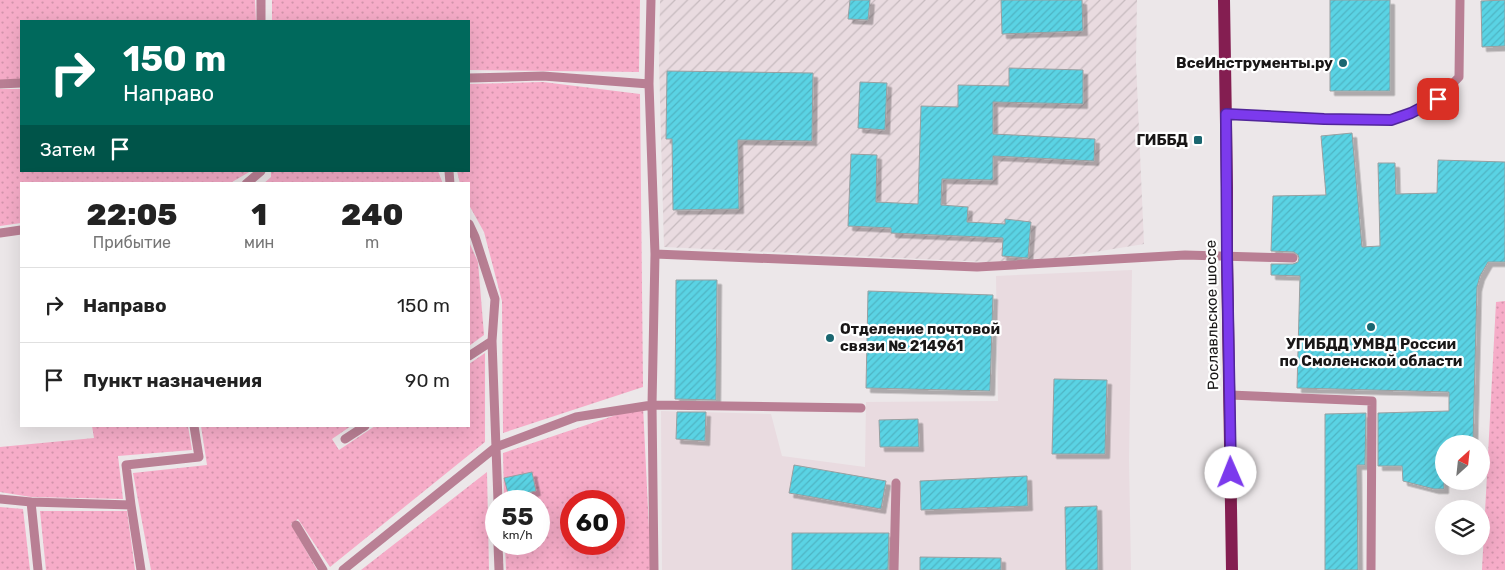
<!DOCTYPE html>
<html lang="ru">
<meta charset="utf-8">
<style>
body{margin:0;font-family:Rubik,sans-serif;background:#f6f6f6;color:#222;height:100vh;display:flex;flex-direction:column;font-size:19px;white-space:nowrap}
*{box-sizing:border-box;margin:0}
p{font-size:16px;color:#767676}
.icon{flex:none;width:28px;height:28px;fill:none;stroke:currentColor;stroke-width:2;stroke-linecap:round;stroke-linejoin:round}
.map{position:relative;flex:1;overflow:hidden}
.panel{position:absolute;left:20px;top:182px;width:450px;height:245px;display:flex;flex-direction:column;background:#fff;border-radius:0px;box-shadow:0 5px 20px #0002}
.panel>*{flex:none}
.hud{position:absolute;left:20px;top:20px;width:450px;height:152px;border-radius:0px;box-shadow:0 5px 20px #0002;background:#00695c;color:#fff;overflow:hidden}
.needle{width:32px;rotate:27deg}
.buttons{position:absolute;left:1435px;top:435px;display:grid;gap:10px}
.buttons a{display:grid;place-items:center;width:55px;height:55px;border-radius:50%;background:#fff;box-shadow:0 5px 20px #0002;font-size:25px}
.speed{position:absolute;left:485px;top:490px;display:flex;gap:10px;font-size:25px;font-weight:700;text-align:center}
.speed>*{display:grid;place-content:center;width:65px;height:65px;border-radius:50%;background:#fff;box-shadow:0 5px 20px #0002;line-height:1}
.speed small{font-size:12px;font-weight:400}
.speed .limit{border:8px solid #d22;background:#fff;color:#111}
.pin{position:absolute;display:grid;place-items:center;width:42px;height:42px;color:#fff;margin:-21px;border-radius:10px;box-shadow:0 2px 8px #0006}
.me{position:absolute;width:55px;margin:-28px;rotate:359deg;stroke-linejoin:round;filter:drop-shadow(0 0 4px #0008)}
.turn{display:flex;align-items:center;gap:18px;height:105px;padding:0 20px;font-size:22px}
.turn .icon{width:65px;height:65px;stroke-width:2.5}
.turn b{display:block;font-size:35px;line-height:42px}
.then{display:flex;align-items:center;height:48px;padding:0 20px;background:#0003;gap:10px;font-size:19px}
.eta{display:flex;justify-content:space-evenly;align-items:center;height:85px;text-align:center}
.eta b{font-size:30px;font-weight:800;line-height:35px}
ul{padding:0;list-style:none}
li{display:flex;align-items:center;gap:15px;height:75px;padding:0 20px;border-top:1px solid #e0e0e0}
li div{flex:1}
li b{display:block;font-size:19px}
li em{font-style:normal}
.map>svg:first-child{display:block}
</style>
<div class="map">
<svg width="1505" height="570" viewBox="0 0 1505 570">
<defs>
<pattern id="industrial-furrows" width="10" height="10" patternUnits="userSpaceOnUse" patternTransform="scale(1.25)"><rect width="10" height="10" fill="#e9dbe0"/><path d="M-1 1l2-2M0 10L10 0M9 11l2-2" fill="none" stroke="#c7bbbf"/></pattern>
<pattern id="garden-dots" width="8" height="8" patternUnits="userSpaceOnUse" patternTransform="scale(1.25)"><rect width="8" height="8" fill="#f6acc8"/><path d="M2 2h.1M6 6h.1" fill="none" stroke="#d293ab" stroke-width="1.8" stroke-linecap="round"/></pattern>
<pattern id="building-hatch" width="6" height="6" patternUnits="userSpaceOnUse" patternTransform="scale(1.25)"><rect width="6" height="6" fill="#5ad3e4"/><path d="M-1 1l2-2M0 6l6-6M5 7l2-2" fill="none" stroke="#4eb4c3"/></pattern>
<filter id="shadow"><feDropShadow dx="4.5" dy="4.5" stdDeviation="0" flood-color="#0004"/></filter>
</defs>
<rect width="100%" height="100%" fill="#ece7e9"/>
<path fill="#e9dbe0" d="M1132 270 1129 460 1131 570H662L661 411 771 414 782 456 865 467 866 402 998 401 996 276Z"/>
<path fill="url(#industrial-furrows)" d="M660 0H1137L1136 62 1144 244 1058 258 987 262 664 247 659 63Z"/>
<path fill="url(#garden-dots)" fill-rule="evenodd" d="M0 0H255L256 21H21V80L0 81Z
M272 0H640L639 72 469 70V21H272Z
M543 82 640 94 643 387 503 433 502 301 484 232 469 205V184H460L457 171H469V84Z
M0 89H21V171H251L232 182 226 184H21V223L0 226Z
M271 171H438L443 184H263L271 177Z
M469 242 478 262 484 335 469 346Z
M1505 301V570H1482L1496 302Z
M485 353V442L330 567 298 519 291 524 317 570H151L133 473 207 465 201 426H351L332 439 339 450 375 426H469V364Z
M643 406 651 570H506L505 544H539V501H504L503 453ZM571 501H614V544H571Z
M92 426H188L192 450 118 456 123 499 31 497 0 492V447L94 438Z
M487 472 489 570H361Z
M0 507 23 509 30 570H0Z
M40 511H127L135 570H46Z"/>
<path fill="url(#building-hatch)" stroke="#999fa0" filter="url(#shadow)" d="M850 0H870L868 20 848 19Z
M1001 0H1082L1083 31 1002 34Z
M1330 0H1390V91H1330Z
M1505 0V46L1482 47 1481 1Z
M1009 68 1083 70V104L993 102V134L1095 139 1094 161 993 156V180L942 179 941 205 968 207 967 222 1005 224V219L1031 222 1028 258 1002 256 1003 238 891 233V228L848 226 851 154 877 155 876 202 918 204 921 106 958 107V85L1009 86Z
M667 71 813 73 812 141 738 140 739 209 673 210 672 139H666Z
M860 82 887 83 885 130 858 128Z
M1352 133 1362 247 1380 246 1378 163H1395L1396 194 1437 193 1438 160 1505 162V262H1488L1480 276 1477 287 1473 444H1444V489H1434L1403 481 1402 466H1378V413L1449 411V392L1297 388 1300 276 1271 275V264H1293L1298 262 1299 258 1298 255 1294 252 1271 251 1273 196 1326 195 1321 136Z
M676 280H717L716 400 675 399Z
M868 291 993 295 990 391 866 388Z
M1054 379 1107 380 1105 454H1052Z
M677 412H706L705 441 676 439Z
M1366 413 1365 465H1357L1358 570H1325V414Z
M918 419 919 447H880L879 420Z
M794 465 886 481 881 509 789 493Z
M532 472 536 491 509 497 504 478Z
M1027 476 1028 506 921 510 920 481Z
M1097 506 1098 570H1066L1065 507Z
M792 533H889L888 570H792Z
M920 557 1001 558V570H920Z"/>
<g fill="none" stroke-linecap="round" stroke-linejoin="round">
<path stroke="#b97f94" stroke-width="9" d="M261 0V21
M469 78 543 76 649 84 651 0
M0 84 21 83
M649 84 655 254 652 405 654 570
M1226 114 1324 119 1391 120 1411 113 1438 99 1459 77 1460 0
M449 171 450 184
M246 184 261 171
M469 224 475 237 495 299 492 341 498 501
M0 233 21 230
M655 254 977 267 1185 255 1293 258
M469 356 492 341
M1230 395 1372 401 1371 570
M345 439 365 426
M0 499 31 502 38 570
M31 502 131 505 141 570
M131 505 126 465 199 457 194 426
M296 525 323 570
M498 544 499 570
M343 570 496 447 576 417 652 405 861 408
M894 570 896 483"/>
<path stroke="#841e51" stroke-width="12" d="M1224 0 1227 187V257L1232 570"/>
</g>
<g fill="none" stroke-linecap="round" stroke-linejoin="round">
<defs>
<path id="route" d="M1231 473 1227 257 1226 114 1324 119 1391 120 1411 113 1438 99"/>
</defs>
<use href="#route" stroke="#51269a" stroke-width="12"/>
<use href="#route" stroke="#7c3aed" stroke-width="9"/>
</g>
<g fill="#1a6670" stroke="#fff" stroke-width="2">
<circle cx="1343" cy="63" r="5"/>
<rect x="1193" y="135" width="10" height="10" rx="2.5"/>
<circle cx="1371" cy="327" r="5"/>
<circle cx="830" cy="338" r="5"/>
</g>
<g text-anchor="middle" stroke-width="4.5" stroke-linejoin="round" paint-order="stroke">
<g font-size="15" font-weight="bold" fill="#191717" stroke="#fff" text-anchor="end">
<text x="1333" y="68">ВсеИнструменты.ру</text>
<text x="1188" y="145">ГИББД</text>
<text x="840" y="334" text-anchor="start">Отделение почтовой<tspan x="840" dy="17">связи № 214961</tspan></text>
<text x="1371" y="349" text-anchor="middle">УГИБДД УМВД России<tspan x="1371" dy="17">по Смоленской области</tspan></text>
</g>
<g font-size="15" fill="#191717" stroke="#fff">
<text transform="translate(1212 315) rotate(-91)" y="5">Рославльское шоссе</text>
</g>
</g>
</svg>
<div class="buttons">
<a><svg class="needle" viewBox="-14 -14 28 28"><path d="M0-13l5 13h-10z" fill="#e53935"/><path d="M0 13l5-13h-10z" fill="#767676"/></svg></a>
<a><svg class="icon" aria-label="layers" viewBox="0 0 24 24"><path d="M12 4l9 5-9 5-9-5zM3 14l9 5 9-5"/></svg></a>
</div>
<div class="speed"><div>55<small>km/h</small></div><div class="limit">60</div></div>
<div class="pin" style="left:1438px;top:99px;background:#d93025"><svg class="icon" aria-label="arrive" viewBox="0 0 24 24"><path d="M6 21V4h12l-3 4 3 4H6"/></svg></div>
<svg class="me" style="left:1231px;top:473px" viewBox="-20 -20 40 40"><circle r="19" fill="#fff"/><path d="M0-13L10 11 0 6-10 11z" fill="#7c3aed"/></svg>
<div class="hud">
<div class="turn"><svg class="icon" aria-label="right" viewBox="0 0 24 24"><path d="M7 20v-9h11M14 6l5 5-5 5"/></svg><div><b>150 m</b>Направо</div></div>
<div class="then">Затем<svg class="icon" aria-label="arrive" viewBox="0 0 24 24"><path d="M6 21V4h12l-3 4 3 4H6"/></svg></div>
</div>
<section class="panel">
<div class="eta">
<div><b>22:05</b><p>Прибытие</p></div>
<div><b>1</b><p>мин</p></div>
<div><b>240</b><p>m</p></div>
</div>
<ul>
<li><svg class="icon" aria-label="right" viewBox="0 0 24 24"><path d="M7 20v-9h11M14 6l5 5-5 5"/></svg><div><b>Направо</b></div><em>150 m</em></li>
<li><svg class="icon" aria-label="arrive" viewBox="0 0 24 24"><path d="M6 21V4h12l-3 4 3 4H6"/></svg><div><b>Пункт назначения</b></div><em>90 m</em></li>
</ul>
</section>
</div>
